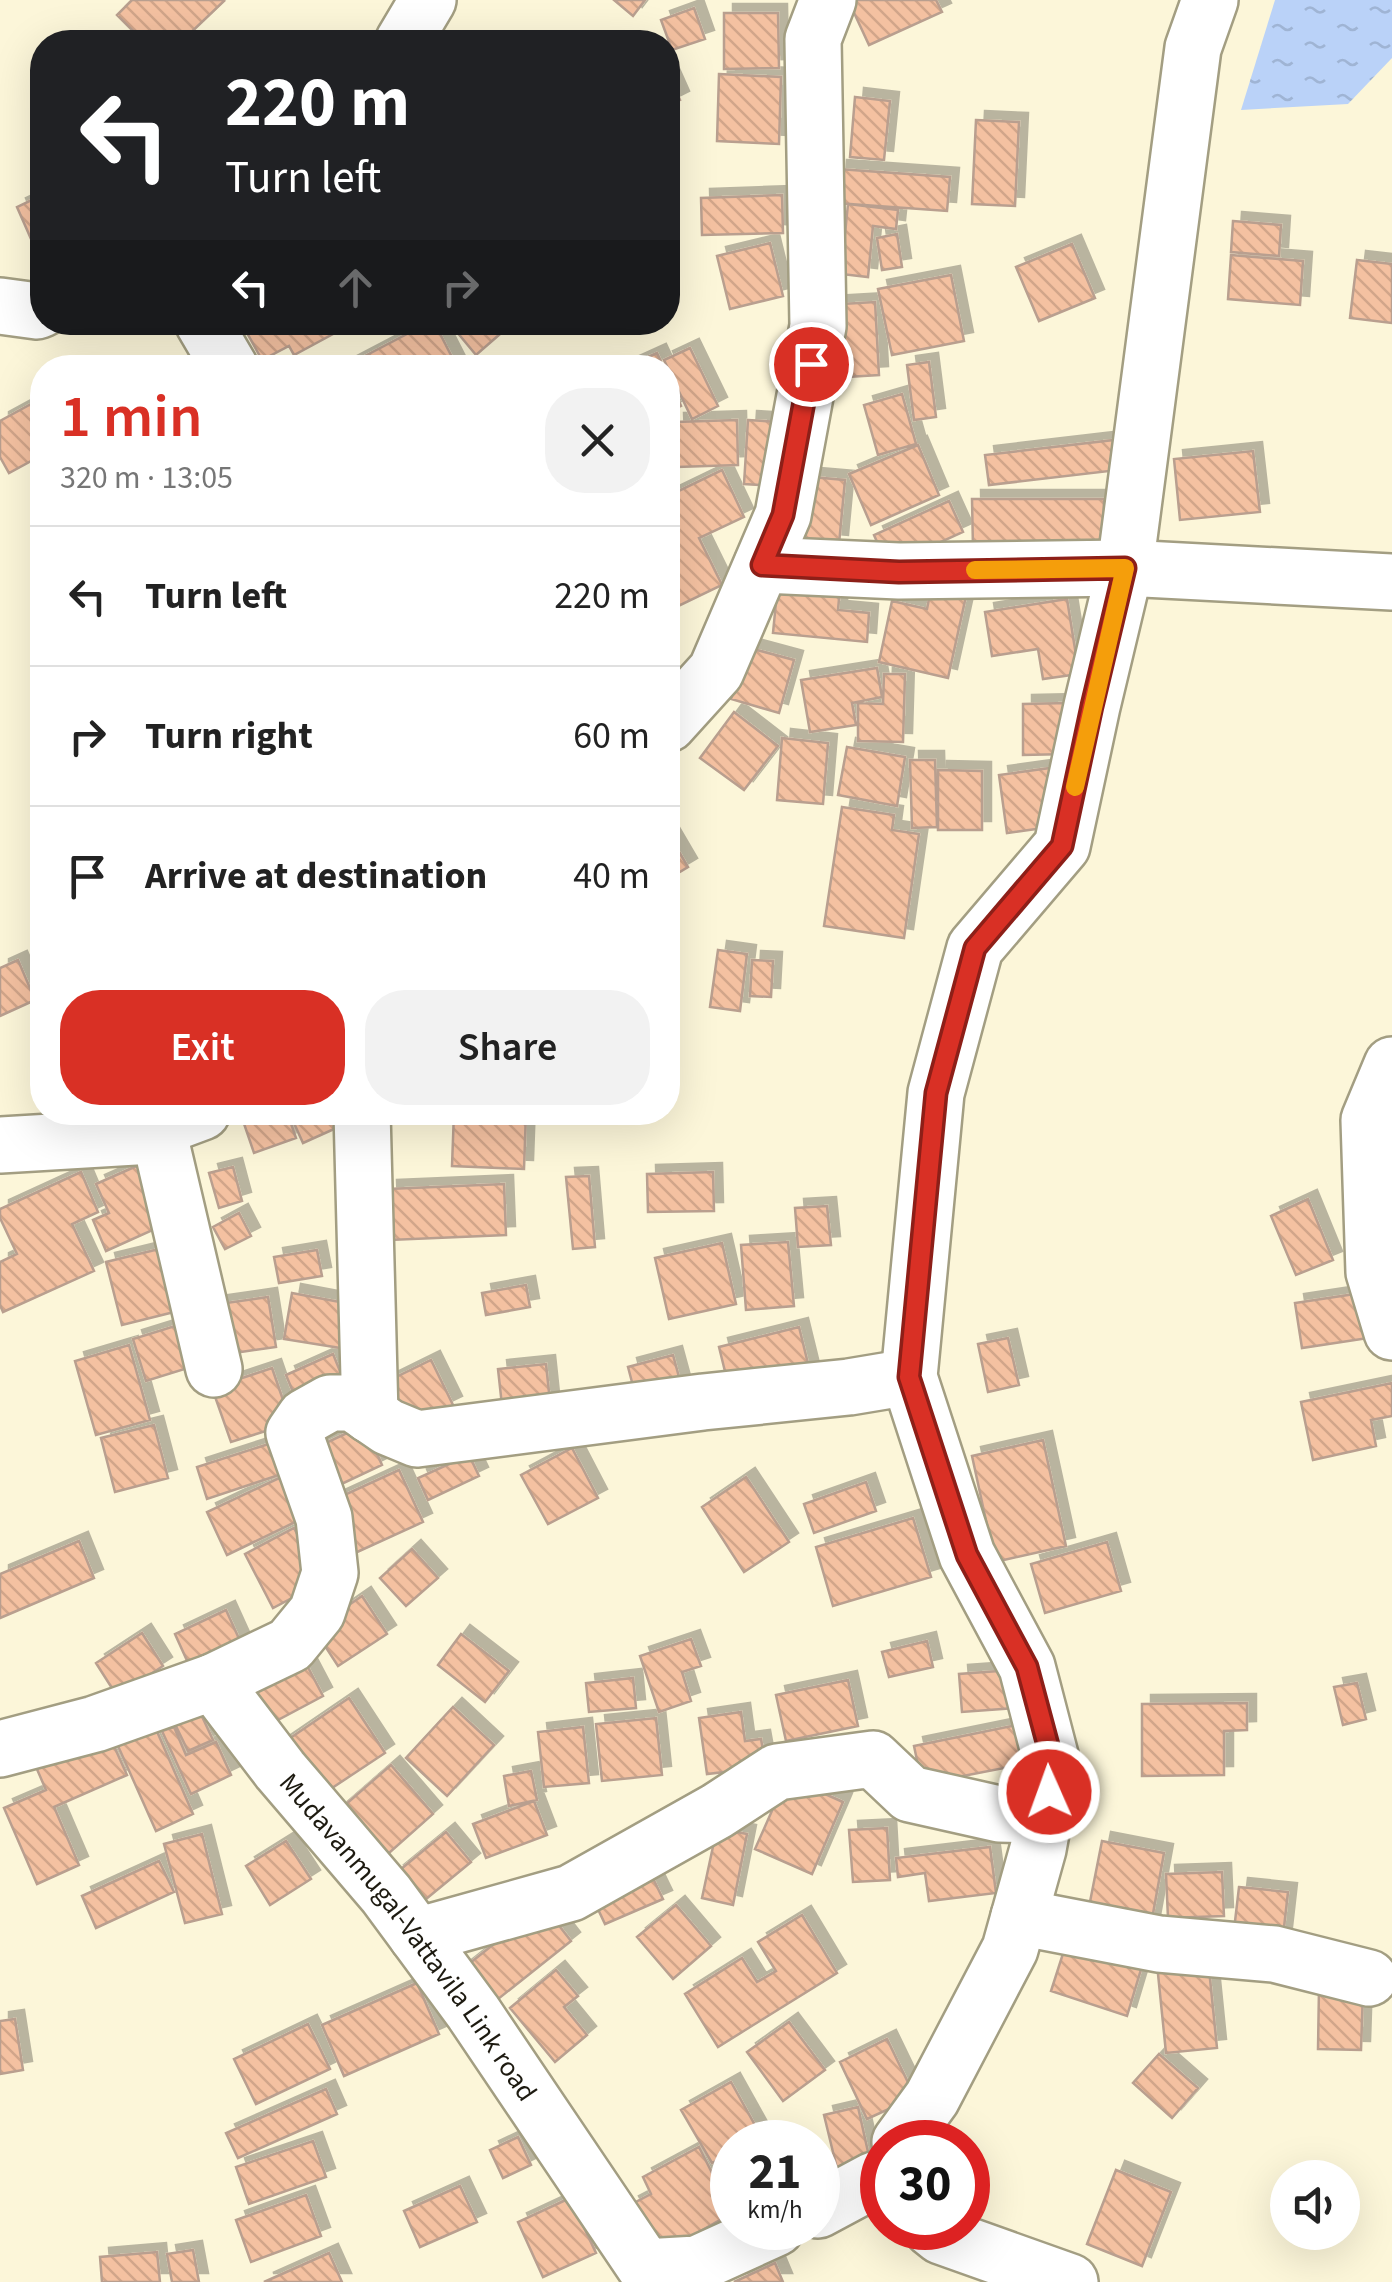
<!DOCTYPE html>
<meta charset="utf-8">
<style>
body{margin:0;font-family:"Source Sans 3",sans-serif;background:#f2f2f2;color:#222;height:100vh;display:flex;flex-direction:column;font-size:38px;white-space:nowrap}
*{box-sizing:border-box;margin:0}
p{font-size:32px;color:#767676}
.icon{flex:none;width:55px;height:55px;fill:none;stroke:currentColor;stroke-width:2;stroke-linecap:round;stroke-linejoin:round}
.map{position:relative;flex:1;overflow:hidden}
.sheet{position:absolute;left:30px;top:355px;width:650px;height:770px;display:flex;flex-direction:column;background:#fff;border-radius:40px;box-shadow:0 10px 40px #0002}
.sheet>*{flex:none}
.guide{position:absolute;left:30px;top:30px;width:650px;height:305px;border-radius:40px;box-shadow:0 10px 40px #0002;background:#202124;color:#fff;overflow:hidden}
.controls{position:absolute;left:1270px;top:2160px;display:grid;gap:20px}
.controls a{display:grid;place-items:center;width:90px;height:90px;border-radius:50%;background:#fff;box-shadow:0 10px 40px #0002;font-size:50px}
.speed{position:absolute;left:710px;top:2120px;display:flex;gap:20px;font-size:50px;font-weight:700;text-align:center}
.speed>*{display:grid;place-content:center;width:130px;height:130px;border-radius:50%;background:#fff;box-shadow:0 10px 40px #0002;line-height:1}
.speed small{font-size:25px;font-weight:400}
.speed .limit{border:15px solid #d22;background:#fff;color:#111}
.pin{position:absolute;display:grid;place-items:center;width:85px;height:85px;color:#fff;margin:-42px;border:5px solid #fff;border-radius:50%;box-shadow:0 2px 10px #0007}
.me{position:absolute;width:110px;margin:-55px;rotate:358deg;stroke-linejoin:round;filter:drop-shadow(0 0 8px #0008)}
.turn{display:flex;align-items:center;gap:35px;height:210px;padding:0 30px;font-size:45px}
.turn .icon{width:130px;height:130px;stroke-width:2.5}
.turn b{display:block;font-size:70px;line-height:85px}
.lanes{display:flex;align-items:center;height:95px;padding:0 30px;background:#0003;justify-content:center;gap:50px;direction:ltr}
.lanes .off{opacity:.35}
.round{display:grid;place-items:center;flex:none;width:105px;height:105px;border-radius:40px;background:#f2f2f2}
.headline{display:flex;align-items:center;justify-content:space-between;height:170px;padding:0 30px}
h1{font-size:60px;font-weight:600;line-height:75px;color:#d93025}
.cta{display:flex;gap:20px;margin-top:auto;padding:20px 30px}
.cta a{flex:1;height:115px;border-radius:40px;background:#d93025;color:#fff;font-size:40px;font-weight:600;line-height:115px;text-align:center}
.cta a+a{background:#f2f2f2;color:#222}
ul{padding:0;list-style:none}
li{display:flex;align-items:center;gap:30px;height:140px;padding:0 30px;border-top:2px solid #e0e0e0}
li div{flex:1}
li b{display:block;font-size:38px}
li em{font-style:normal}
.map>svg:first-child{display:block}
</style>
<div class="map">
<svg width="1392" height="2282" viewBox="0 0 1392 2282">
<defs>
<pattern id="water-ripples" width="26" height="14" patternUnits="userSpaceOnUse" patternTransform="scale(2.5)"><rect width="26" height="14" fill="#bad2f8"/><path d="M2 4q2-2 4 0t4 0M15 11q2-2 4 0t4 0" fill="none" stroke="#9fb4d4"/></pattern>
<pattern id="building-back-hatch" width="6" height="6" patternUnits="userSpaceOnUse" patternTransform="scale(2.5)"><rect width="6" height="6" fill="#f4c1a1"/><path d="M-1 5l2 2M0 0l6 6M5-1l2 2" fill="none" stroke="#d1a58a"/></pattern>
<filter id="shadow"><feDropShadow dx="9" dy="-9" stdDeviation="0" flood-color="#0004"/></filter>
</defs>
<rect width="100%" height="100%" fill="#fcf6d9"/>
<path fill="url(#water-ripples)" d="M1275 0H1392V58L1348 104 1241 110Z"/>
<path fill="url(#building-back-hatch)" stroke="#b99f8f" stroke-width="2.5" filter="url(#shadow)" d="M132 0H223L224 1 181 42H144L117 15Z
M614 0H645L633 16Z
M852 0H936L942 12 869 45 849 2Z
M694 8 705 39 672 50 661 20Z
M724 13H778L779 68 724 69Z
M668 73 680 100 668 106Z
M719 74 781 77 779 144 717 141Z
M855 97 890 101 884 160 850 157Z
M976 120 1019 122 1015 206 972 204Z
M838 169 950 177 947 211 836 203Z
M42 195V264L17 207Z
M782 195 783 233 702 235 701 198Z
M848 204 898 210 896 229 873 226 868 277 841 274Z
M1233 221 1281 225 1279 256 1231 252Z
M897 234 902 267 882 270 877 238Z
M770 243 783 296 730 309 717 256Z
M1072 244 1095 298 1039 321 1016 267Z
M1231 255 1303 261 1300 305 1228 299Z
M1357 260 1392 264V323L1350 318Z
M951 275 964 341 892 355 878 289Z
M875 302 879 375 831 378 826 305Z
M241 322H327L333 334 294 355 289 346 262 360Z
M430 322H434L457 367 342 368Z
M456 322H490L500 334 476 355 452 326Z
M690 348 718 406 692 419 664 360Z
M657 353 664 368H624Z
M929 362 936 417 914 420 907 365Z
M668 376 681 406 668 412Z
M902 394 916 444 878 455 864 405Z
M42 398V455L9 473 0 457V421Z
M737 420 738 465 677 467 675 422Z
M748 420 778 422 774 486 744 484Z
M1114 440 1118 470 989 485 985 455Z
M918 445 939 495 871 525 849 474Z
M1253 451 1260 512 1180 520 1174 459Z
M722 470 744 517 699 538 722 585 668 611V534L675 530 668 513V496Z
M800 476 845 480 839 544 794 540Z
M972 499H1104L1103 550 973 549Z
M949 501 963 532 888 566 874 535Z
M933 579 968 587 948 678 879 662 892 601 927 609Z
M778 582 840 588 838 610 869 613 867 642 773 633Z
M1067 599 1079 674 1043 679 1038 649 992 656 985 612Z
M746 647 794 660 779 713 731 699Z
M877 668 882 697 852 703 856 725 810 732 801 680Z
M884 674H905L903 742 858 741V703L883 704Z
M1067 703 1068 754 1023 755V704Z
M734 712 778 746 744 790 700 758Z
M782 738 828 743 823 804 777 800Z
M847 747 905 757 897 806 838 795Z
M910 760H935L937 827 912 828Z
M1050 768 1058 826 1007 833 999 775Z
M938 770 982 771V830H938Z
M842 807 894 815 892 830 919 834 904 938 824 926Z
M668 833 688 867 668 879Z
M718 950 747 954 740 1011 710 1007Z
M18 960 35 1000 0 1016V968Z
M752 960 773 961 771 997 750 996Z
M240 1112H287L296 1138 254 1153Z
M289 1112H351L354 1120 303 1143Z
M454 1112H526L524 1169 452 1166Z
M148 1161 175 1220 106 1251 93 1220 109 1213 96 1184Z
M233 1167 242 1201 219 1208 209 1173Z
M81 1172 98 1212 72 1224 94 1271 3 1312 0 1305V1262L17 1254 0 1218V1209Z
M713 1172 714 1211 648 1212 647 1174Z
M589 1176 595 1247 573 1249 566 1177Z
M504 1184 506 1235 390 1240 388 1189Z
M1308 1199 1333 1260 1296 1275 1271 1216Z
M827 1206 831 1245 798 1247 795 1208Z
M239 1213 251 1236 225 1249 213 1227Z
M788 1242 794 1306 746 1310 741 1245Z
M722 1243 736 1304 669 1319 655 1258Z
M163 1248 178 1311 122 1325 106 1262Z
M317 1250 322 1276 279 1283 274 1257Z
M526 1285 530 1307 486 1315 482 1293Z
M1368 1292 1375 1337 1302 1348 1295 1303Z
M292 1293 361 1306 353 1350 284 1339Z
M268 1297 276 1347 227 1354 219 1304Z
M191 1321 204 1363 146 1381 133 1339Z
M799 1327 811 1376 731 1396 719 1347Z
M1008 1338 1019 1385 988 1392 978 1344Z
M129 1345 150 1420 96 1435 75 1361Z
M333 1354 348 1391 301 1411 286 1375Z
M673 1355 683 1392 638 1405 628 1367Z
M431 1360 453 1405 407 1427 386 1382Z
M546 1364 551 1411 503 1415 498 1369Z
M272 1368 291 1423 231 1442 212 1388Z
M1392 1383V1416L1371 1420 1376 1446 1313 1460 1301 1402Z
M154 1425 168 1478 115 1492 101 1438Z
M364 1425 382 1465 333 1488 315 1448Z
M284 1439 294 1470 207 1499 197 1467Z
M1043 1440 1066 1546 995 1562 972 1456Z
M572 1448 598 1498 548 1524 521 1475Z
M469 1455 479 1476 428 1500 418 1478Z
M399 1470 423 1522 355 1553 331 1501Z
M294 1471 314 1513 227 1555 207 1512Z
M746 1477 789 1542 744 1572 702 1507Z
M866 1482 876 1511 814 1533 804 1504Z
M913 1518 931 1577 833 1606 816 1547Z
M294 1528 322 1582 273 1608 245 1554Z
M79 1541 94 1578 0 1618V1574Z
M1107 1542 1121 1591 1045 1613 1031 1564Z
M412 1549 438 1578 406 1606 380 1578Z
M362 1596 387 1634 338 1666 314 1629Z
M226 1610 245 1652 194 1676 175 1634Z
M142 1633 163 1666 117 1696 96 1663Z
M461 1634 509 1671 485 1702 438 1665Z
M691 1639 701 1666 682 1672 691 1701 659 1712 640 1656Z
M927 1641 933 1667 889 1677 882 1652Z
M301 1654 323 1696 259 1730 236 1689Z
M1012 1670 1015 1708 962 1712 959 1674Z
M633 1678 636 1708 589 1712 586 1683Z
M848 1680 858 1726 786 1741 776 1695Z
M1357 1683 1366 1719 1343 1725 1334 1687Z
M349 1698 385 1753 329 1790 313 1766 300 1775 280 1745Z
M1247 1703V1730L1224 1731V1775L1142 1776V1704Z
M453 1707 494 1745 447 1796 406 1758Z
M199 1710 213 1740 188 1751 174 1722Z
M741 1712 745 1741 761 1739 766 1767 707 1774 699 1718Z
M656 1718 662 1775 602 1781 596 1724Z
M152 1720 193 1814 156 1831 114 1737Z
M1027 1723 1035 1762 922 1784 914 1746Z
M174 1727 186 1755 216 1742 231 1775 191 1794 162 1731Z
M583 1727 589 1783 544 1787 538 1732Z
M109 1735 127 1775 54 1807 79 1865 37 1884 4 1808 46 1790 36 1767Z
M391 1765 433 1814 380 1861 337 1812Z
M531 1771 537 1800 509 1806 504 1776Z
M787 1777 843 1802 812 1874 755 1849Z
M534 1801 547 1835 486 1858 473 1824Z
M717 1828 747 1834 733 1905 702 1898Z
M887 1828 890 1880 853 1882 849 1830Z
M446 1832 471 1862 420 1904 395 1874Z
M202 1834 222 1914 185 1923 164 1844Z
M286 1841 311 1879 270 1905 246 1866Z
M1102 1841 1164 1853 1150 1930 1087 1917Z
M990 1847 996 1893 929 1901 925 1873 898 1877 896 1858Z
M159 1861 174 1892 96 1928 82 1896Z
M646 1864 663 1899 605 1924 589 1890Z
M1222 1872 1224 1916 1168 1918 1166 1874Z
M1239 1887 1288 1892 1283 1936 1234 1930Z
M543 1905 571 1941 488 2007 460 1971Z
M676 1905 711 1946 673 1979 637 1937Z
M802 1915 837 1973 718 2047 685 1994 742 1958 757 1982 776 1971 758 1942Z
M1067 1941 1142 1966 1127 2016 1051 1991Z
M1208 1959 1217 2048 1166 2053 1157 1964Z
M556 1970 578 1996 564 2007 587 2035 555 2062 510 2008Z
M417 1983 439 2034 344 2076 322 2025Z
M1319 1988 1363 1990 1361 2050 1318 2049Z
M15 2019 23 2070 0 2074V2021Z
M789 2022 825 2070 783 2101 747 2052Z
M308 2024 330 2069 256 2104 234 2059Z
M887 2039 915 2097 867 2119 840 2062Z
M1159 2054 1198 2088 1172 2118 1133 2083Z
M731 2082 761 2136 749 2142H732V2152L712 2163 681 2110Z
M326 2089 337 2114 238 2158 226 2133Z
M858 2107 872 2170 839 2177 824 2115Z
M518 2137 531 2165 503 2178 490 2150Z
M313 2141 326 2177 249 2204 236 2167Z
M699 2147 732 2213 657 2256 630 2205 651 2194 643 2177Z
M1116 2170 1171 2192 1142 2266 1087 2244Z
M460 2186 477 2222 420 2247 404 2211Z
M306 2195 321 2236 251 2262 236 2220Z
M570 2198 596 2253 543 2277 518 2222Z
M193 2250 199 2282H172L167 2254Z
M157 2252 160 2282H102L100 2257Z
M329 2253 342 2282H264Z
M775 2263 783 2282H734Z"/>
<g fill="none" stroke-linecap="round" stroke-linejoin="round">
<defs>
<g id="minor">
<path d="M403 42 428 0"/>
<path d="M0 306 37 311 42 309"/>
<path d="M203 322 230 368"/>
<path d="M762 565 899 571 1125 568 1392 582"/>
<path d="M668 724 716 671 783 515 818 326 813 39 828 0"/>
<path d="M1392 1065 1369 1120 1374 1272 1392 1332"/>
<path d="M362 1112 370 1415"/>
<path d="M158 1130 214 1369"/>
<path d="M0 1145 135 1137 202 1112"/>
<path d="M213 1682 290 1645 317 1612 330 1573 324 1518 294 1433 305 1417 330 1403H353L388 1427 417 1439 703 1402 849 1387 909 1377"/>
<path id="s1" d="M0 1749 95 1724 213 1682 280 1770 386 1894 473 2012 645 2267 697 2264 776 2228"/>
<path d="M1019 1917 1159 1944 1274 1954 1369 1978"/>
<path d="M417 1936 571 1893 717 1811 777 1772 873 1759 910 1794 999 1814 1044 1815"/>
<path d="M900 2142 932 2098 1010 1949 1038 1849 1053 1767 1027 1667 967 1555 909 1377 936 1093 975 948 1062 846 1092 706 1125 568 1193 48 1210 0"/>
<path d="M818 2210 874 2180 882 2187"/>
<path d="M931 2228 941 2236 1070 2282"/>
</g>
</defs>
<use href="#minor" stroke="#a39e82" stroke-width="60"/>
<use href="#minor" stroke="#fff" stroke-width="55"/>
</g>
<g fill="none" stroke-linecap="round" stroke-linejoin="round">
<defs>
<path id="route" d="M811 364 783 515 762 565 899 572 1125 568 1092 706 1062 846 975 948 936 1093 909 1377 967 1555 1027 1667 1054 1768 1049 1792"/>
</defs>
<use href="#route" stroke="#8d1f18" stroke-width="25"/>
<use href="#route" stroke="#d93025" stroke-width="18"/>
<path stroke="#f59e0b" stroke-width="18" d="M975 570 1125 568 1075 787"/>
</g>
<g text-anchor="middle" stroke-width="9" stroke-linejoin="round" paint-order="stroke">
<g font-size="28" fill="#1d1a10" stroke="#fff">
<text dy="10" stroke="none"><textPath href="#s1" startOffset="545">Mudavanmugal-Vattavila Link road</textPath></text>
</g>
</g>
</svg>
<div class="controls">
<a><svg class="icon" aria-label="sound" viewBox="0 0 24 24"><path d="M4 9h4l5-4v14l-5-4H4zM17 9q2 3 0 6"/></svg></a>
</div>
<div class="speed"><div>21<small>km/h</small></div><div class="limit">30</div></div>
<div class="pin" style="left:811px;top:364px;background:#d93025"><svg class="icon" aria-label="arrive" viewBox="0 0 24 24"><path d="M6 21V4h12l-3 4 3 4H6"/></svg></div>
<svg class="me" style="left:1049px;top:1792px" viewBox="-20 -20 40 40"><circle r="17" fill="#d93025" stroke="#fff" stroke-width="3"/><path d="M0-11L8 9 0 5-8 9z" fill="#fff"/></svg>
<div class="guide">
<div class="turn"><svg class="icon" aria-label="left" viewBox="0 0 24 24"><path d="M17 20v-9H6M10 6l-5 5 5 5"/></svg><div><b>220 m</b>Turn left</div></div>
<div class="lanes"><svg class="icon" aria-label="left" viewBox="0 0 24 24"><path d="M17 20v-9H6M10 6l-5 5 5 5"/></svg><svg class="icon off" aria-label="ahead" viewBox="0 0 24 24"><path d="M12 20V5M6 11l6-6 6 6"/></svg><svg class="icon off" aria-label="right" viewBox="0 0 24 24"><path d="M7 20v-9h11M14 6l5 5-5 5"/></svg></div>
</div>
<section class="sheet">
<div class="headline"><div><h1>1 min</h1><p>320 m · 13:05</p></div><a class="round"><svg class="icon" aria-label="close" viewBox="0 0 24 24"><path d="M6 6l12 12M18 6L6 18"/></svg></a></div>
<ul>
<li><svg class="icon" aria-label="left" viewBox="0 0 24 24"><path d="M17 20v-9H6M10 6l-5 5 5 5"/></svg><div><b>Turn left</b></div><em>220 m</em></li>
<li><svg class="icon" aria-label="right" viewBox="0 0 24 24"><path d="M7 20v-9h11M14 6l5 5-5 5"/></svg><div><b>Turn right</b></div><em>60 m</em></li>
<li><svg class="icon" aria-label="arrive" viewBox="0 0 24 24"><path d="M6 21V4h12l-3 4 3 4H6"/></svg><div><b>Arrive at destination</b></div><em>40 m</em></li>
</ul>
<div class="cta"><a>Exit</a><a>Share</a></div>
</section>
</div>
